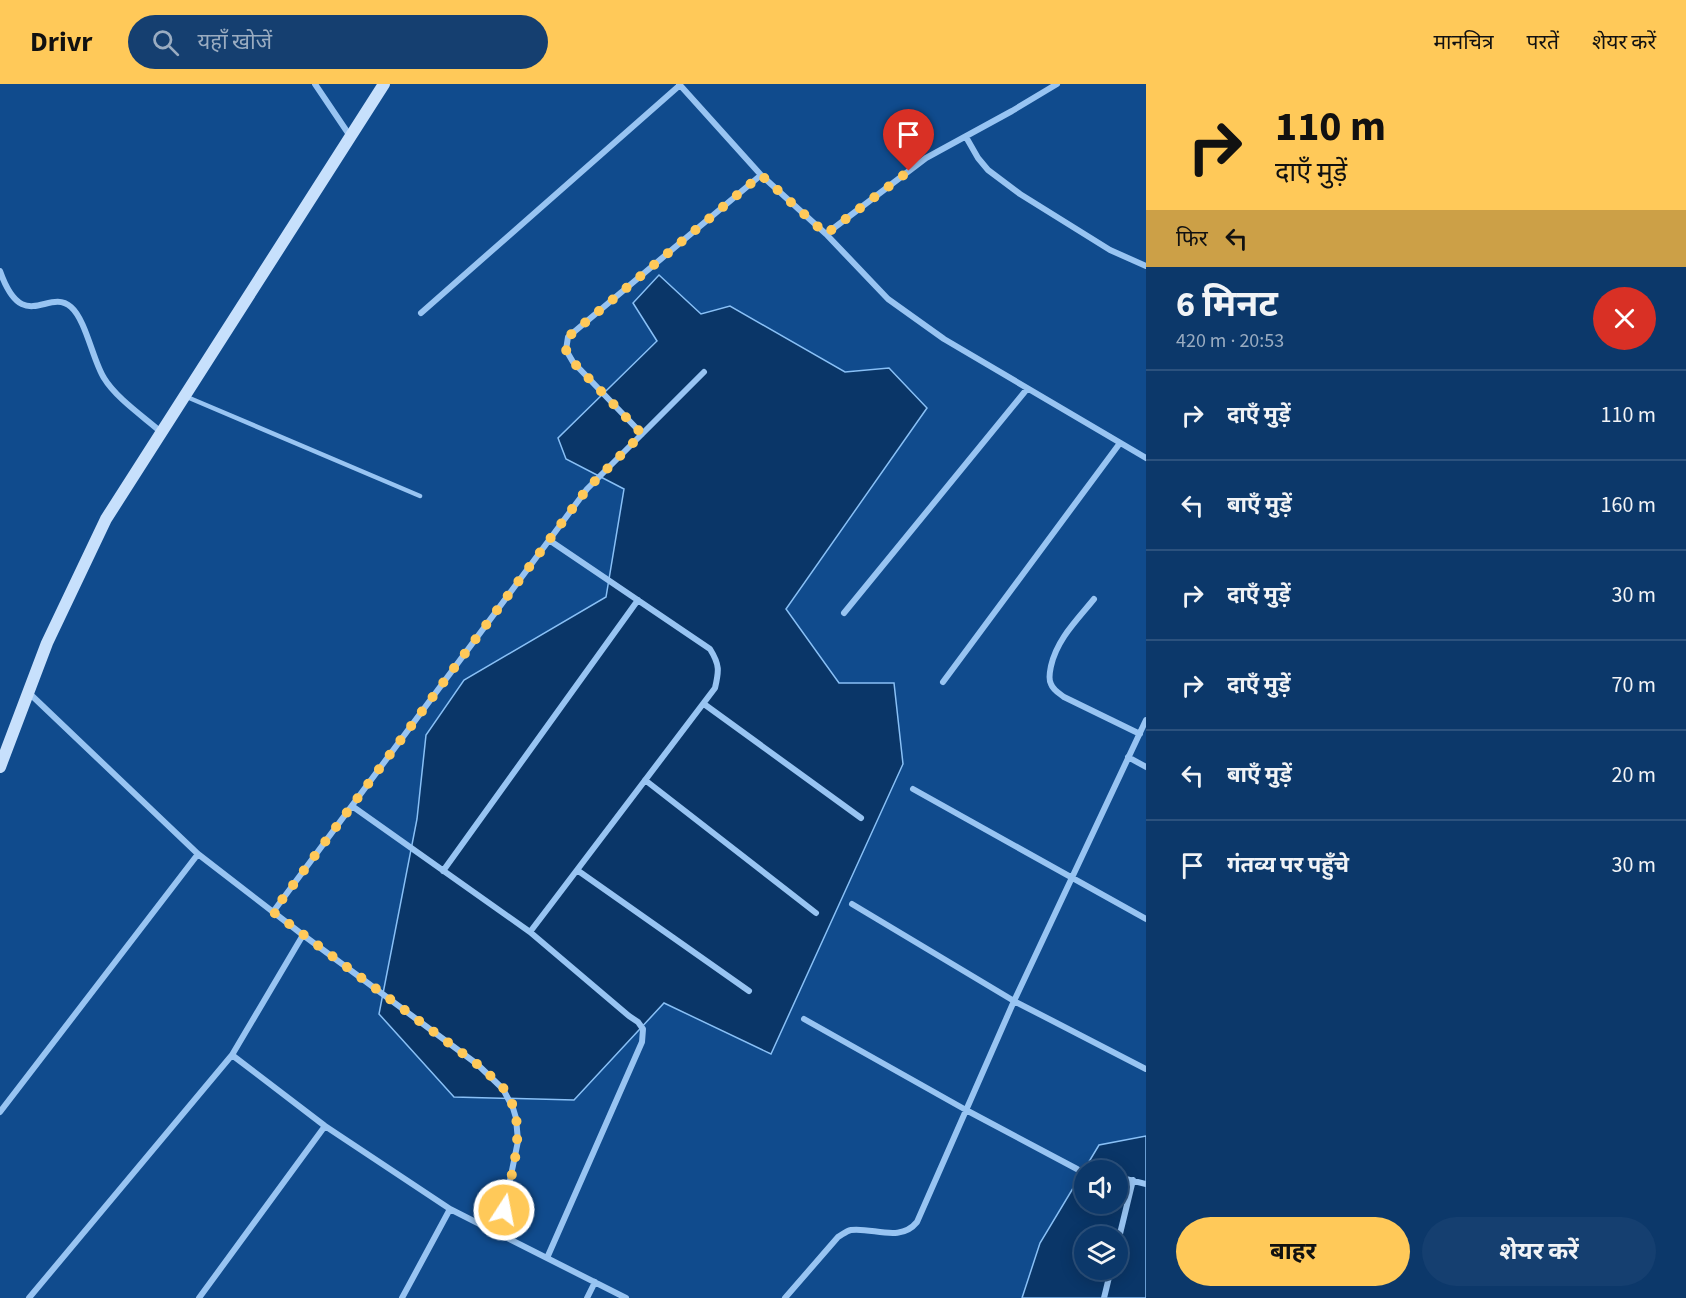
<!DOCTYPE html>
<html lang="hi">
<meta charset="utf-8">
<style>
body{margin:0;font-family:"Source Sans 3","Noto Sans Devanagari",sans-serif;background:#153f70;color:#f1f3f6;height:100vh;display:flex;flex-direction:column;font-size:22px;white-space:nowrap}
*{box-sizing:border-box;margin:0}
p{font-size:20px;color:#9aacc1}
.icon{flex:none;width:33px;height:33px;fill:none;stroke:currentColor;stroke-width:2;stroke-linecap:round;stroke-linejoin:round}
.map{position:relative;flex:1;overflow:hidden}
.details{display:flex;flex-direction:column;background:#0c386a;width:540px}
.details>*{flex:none}
.hud{background:#ffc959;color:#111;overflow:hidden}
.controls{position:absolute;left:1074px;top:1076px;display:grid;gap:12px}
.controls a{display:grid;place-items:center;width:54px;height:54px;border-radius:50%;background:#0c386a;box-shadow:0 3px 15px #0003,0 0 0 2px #2c527e;font-size:30px}
.pin{position:absolute;display:grid;place-items:center;width:51px;height:51px;color:#fff;margin:-62px -26px;border-radius:50% 50% 50% 0;rotate:-45deg;box-shadow:0 0 6px #0007}
.pin .icon{rotate:45deg}
.me{position:absolute;width:66px;margin:-33px;rotate:11deg;stroke-linejoin:round;filter:drop-shadow(0 0 4px #0008)}
.turn{display:flex;align-items:center;gap:21px;height:126px;padding:0 30px;font-size:27px}
.turn .icon{width:78px;height:78px;stroke-width:2.5}
.turn b{display:block;font-size:42px;line-height:51px}
.then{display:flex;align-items:center;height:57px;padding:0 30px;background:#0003;gap:12px;font-size:22px}
.round{display:grid;place-items:center;flex:none;width:63px;height:63px;border-radius:32px;background:#153f70}
.overview{display:flex;align-items:center;justify-content:space-between;height:102px;padding:0 30px}
h1{font-size:36px;font-weight:700;line-height:45px}
.cta{display:flex;gap:12px;margin-top:auto;padding:12px 30px}
.cta a{flex:1;height:69px;border-radius:36px;background:#ffc959;color:#111;font-size:24px;font-weight:700;line-height:69px;text-align:center}
.cta a+a{background:#153f70;color:#f1f3f6}
ul{padding:0;list-style:none}
li{display:flex;align-items:center;gap:18px;height:90px;padding:0 30px;border-top:2px solid #2c527e}
li div{flex:1}
li b{display:block;font-size:22px}
li em{font-style:normal}
header{display:flex;align-items:center;gap:36px;box-sizing:border-box;height:84px;padding:0 30px;background:#ffc959;color:#111}
header strong{font-size:28px}
nav{display:flex;gap:33px;margin-inline-start:auto;font-size:21px}
.search{width:420px;height:54px;background:#153f70;display:flex;align-items:center;gap:15px;box-sizing:border-box;padding:0 21px;border-radius:33px;color:#9aacc1;font-size:22px}
main{display:flex;flex:1;min-height:0}
.map>svg:first-child{display:block}
</style>
<header>
<strong>Drivr</strong>
<div class="search"><svg class="icon" aria-label="search" viewBox="0 0 24 24"><circle cx="10" cy="10" r="6"/><path d="M15 15l6 6"/></svg>यहाँ खोजें</div>
<nav><a>मानचित्र</a><a>परतें</a><a>शेयर करें</a></nav>
</header>
<main>
<div class="map">
<svg width="1146" height="1214" viewBox="0 0 1146 1214">
<rect width="100%" height="100%" fill="#104b8d"/>
<path fill="#0a3668" stroke="#89c0f6" stroke-width="1.5" fill-rule="evenodd" d="M659 191 701 230 730 222 845 288 889 284 927 324 786 525 839 599H894L903 680 771 970 664 919 574 1016 454 1013 379 930 417 735 426 651 464 596 606 513 624 405 566 375 558 354 657 257 633 219Z
M1146 1052V1214H1022L1040 1159 1099 1061ZM1084 1086H1118V1119H1084ZM1084 1152H1118V1185H1084Z"/>
<g fill="none" stroke-linecap="round" stroke-linejoin="round">
<path stroke="#98c4f2" stroke-width="4.5" d="M187 313 420 412"/>
<path stroke="#98c4f2" stroke-width="6" d="M315 0 350 52
M679 0 761 91 826 150 888 215 944 255 1146 374
M966 53 978 74 988 86 1020 110 1110 166 1146 182
M826 150 926 74 1012 27 1057 0
M0 187C23 252 48 203 71 223 86 236 93 277 104 294 116 314 144 333 161 348
M421 229 680 1
M642 350 573 278 566 266 568 253 761 91
M1094 515C1077 536 1057 555 1051 582 1050 587 1048 595 1051 600 1053 606 1060 610 1064 613L1140 650
M844 529 1027 305
M943 598 1120 359
M28 608 198 770 303 851 232 971 325 1042 450 1125 626 1214
M704 620 861 734
M1128 673 1146 683
M645 696 816 829
M913 705 1146 835
M352 722 530 848 629 932 638 938 643 945 642 958 547 1174
M577 786 749 907
M443 787 638 516
M852 820 1014 917 1146 985
M273 828 587 405 704 288
M530 848 715 604C719 587 720 581 710 565L549 456
M303 851 477 980 503 1005 513 1024 516 1034 518 1057 499 1150
M804 935 966 1026 1077 1085
M0 1028 198 770
M1118 1093 1146 1100
M1118 1158 1133 1096
M29 1214 232 971
M199 1214 325 1042
M402 1214 450 1125
M587 1214 595 1198
M785 1214 838 1153C842 1151 846 1147 851 1146 873 1143 900 1159 917 1138L1014 917 1146 636
M1104 1214 1111 1185"/>
<path stroke="#c7e0fc" stroke-width="12" d="M0 683 47 559 106 435 384 0"/>
</g>
<g fill="none" stroke-linecap="round" stroke-linejoin="round">
<path stroke="#ffc959" stroke-width="10" stroke-dasharray="0 18" d="M504 1126C511 1088 530 1041 504 1005 497 996 485 988 477 980L273 828 587 405 642 350 573 278 566 266 568 253 761 91 826 150 909 87"/>
</g>
</svg>
<div class="controls">
<a><svg class="icon" aria-label="sound" viewBox="0 0 24 24"><path d="M4 9h4l5-4v14l-5-4H4zM17 9q2 3 0 6"/></svg></a>
<a><svg class="icon" aria-label="layers" viewBox="0 0 24 24"><path d="M12 4l9 5-9 5-9-5zM3 14l9 5 9-5"/></svg></a>
</div>
<div class="pin" style="left:909px;top:87px;background:#d93025"><svg class="icon" aria-label="arrive" viewBox="0 0 24 24"><path d="M6 21V4h12l-3 4 3 4H6"/></svg></div>
<svg class="me" style="left:504px;top:1126px" viewBox="-20 -20 40 40"><circle r="17" fill="#ffc959" stroke="#fff" stroke-width="3"/><path d="M0-11L8 9 0 5-8 9z" fill="#fff"/></svg>
</div>
<section class="details">
<div class="hud">
<div class="turn"><svg class="icon" aria-label="right" viewBox="0 0 24 24"><path d="M7 20v-9h11M14 6l5 5-5 5"/></svg><div><b>110 m</b>दाएँ मुड़ें</div></div>
<div class="then">फिर<svg class="icon" aria-label="left" viewBox="0 0 24 24"><path d="M17 20v-9H6M10 6l-5 5 5 5"/></svg></div>
</div>
<div class="overview"><div><h1>6 मिनट</h1><p>420 m · 20:53</p></div><a class="round" style="background:#d93025;color:#fff"><svg class="icon" aria-label="close" viewBox="0 0 24 24"><path d="M6 6l12 12M18 6L6 18"/></svg></a></div>
<ul>
<li><svg class="icon" aria-label="right" viewBox="0 0 24 24"><path d="M7 20v-9h11M14 6l5 5-5 5"/></svg><div><b>दाएँ मुड़ें</b></div><em>110 m</em></li>
<li><svg class="icon" aria-label="left" viewBox="0 0 24 24"><path d="M17 20v-9H6M10 6l-5 5 5 5"/></svg><div><b>बाएँ मुड़ें</b></div><em>160 m</em></li>
<li><svg class="icon" aria-label="right" viewBox="0 0 24 24"><path d="M7 20v-9h11M14 6l5 5-5 5"/></svg><div><b>दाएँ मुड़ें</b></div><em>30 m</em></li>
<li><svg class="icon" aria-label="right" viewBox="0 0 24 24"><path d="M7 20v-9h11M14 6l5 5-5 5"/></svg><div><b>दाएँ मुड़ें</b></div><em>70 m</em></li>
<li><svg class="icon" aria-label="left" viewBox="0 0 24 24"><path d="M17 20v-9H6M10 6l-5 5 5 5"/></svg><div><b>बाएँ मुड़ें</b></div><em>20 m</em></li>
<li><svg class="icon" aria-label="arrive" viewBox="0 0 24 24"><path d="M6 21V4h12l-3 4 3 4H6"/></svg><div><b>गंतव्य पर पहुँचे</b></div><em>30 m</em></li>
</ul>
<div class="cta"><a>बाहर</a><a>शेयर करें</a></div>
</section>
</main>
